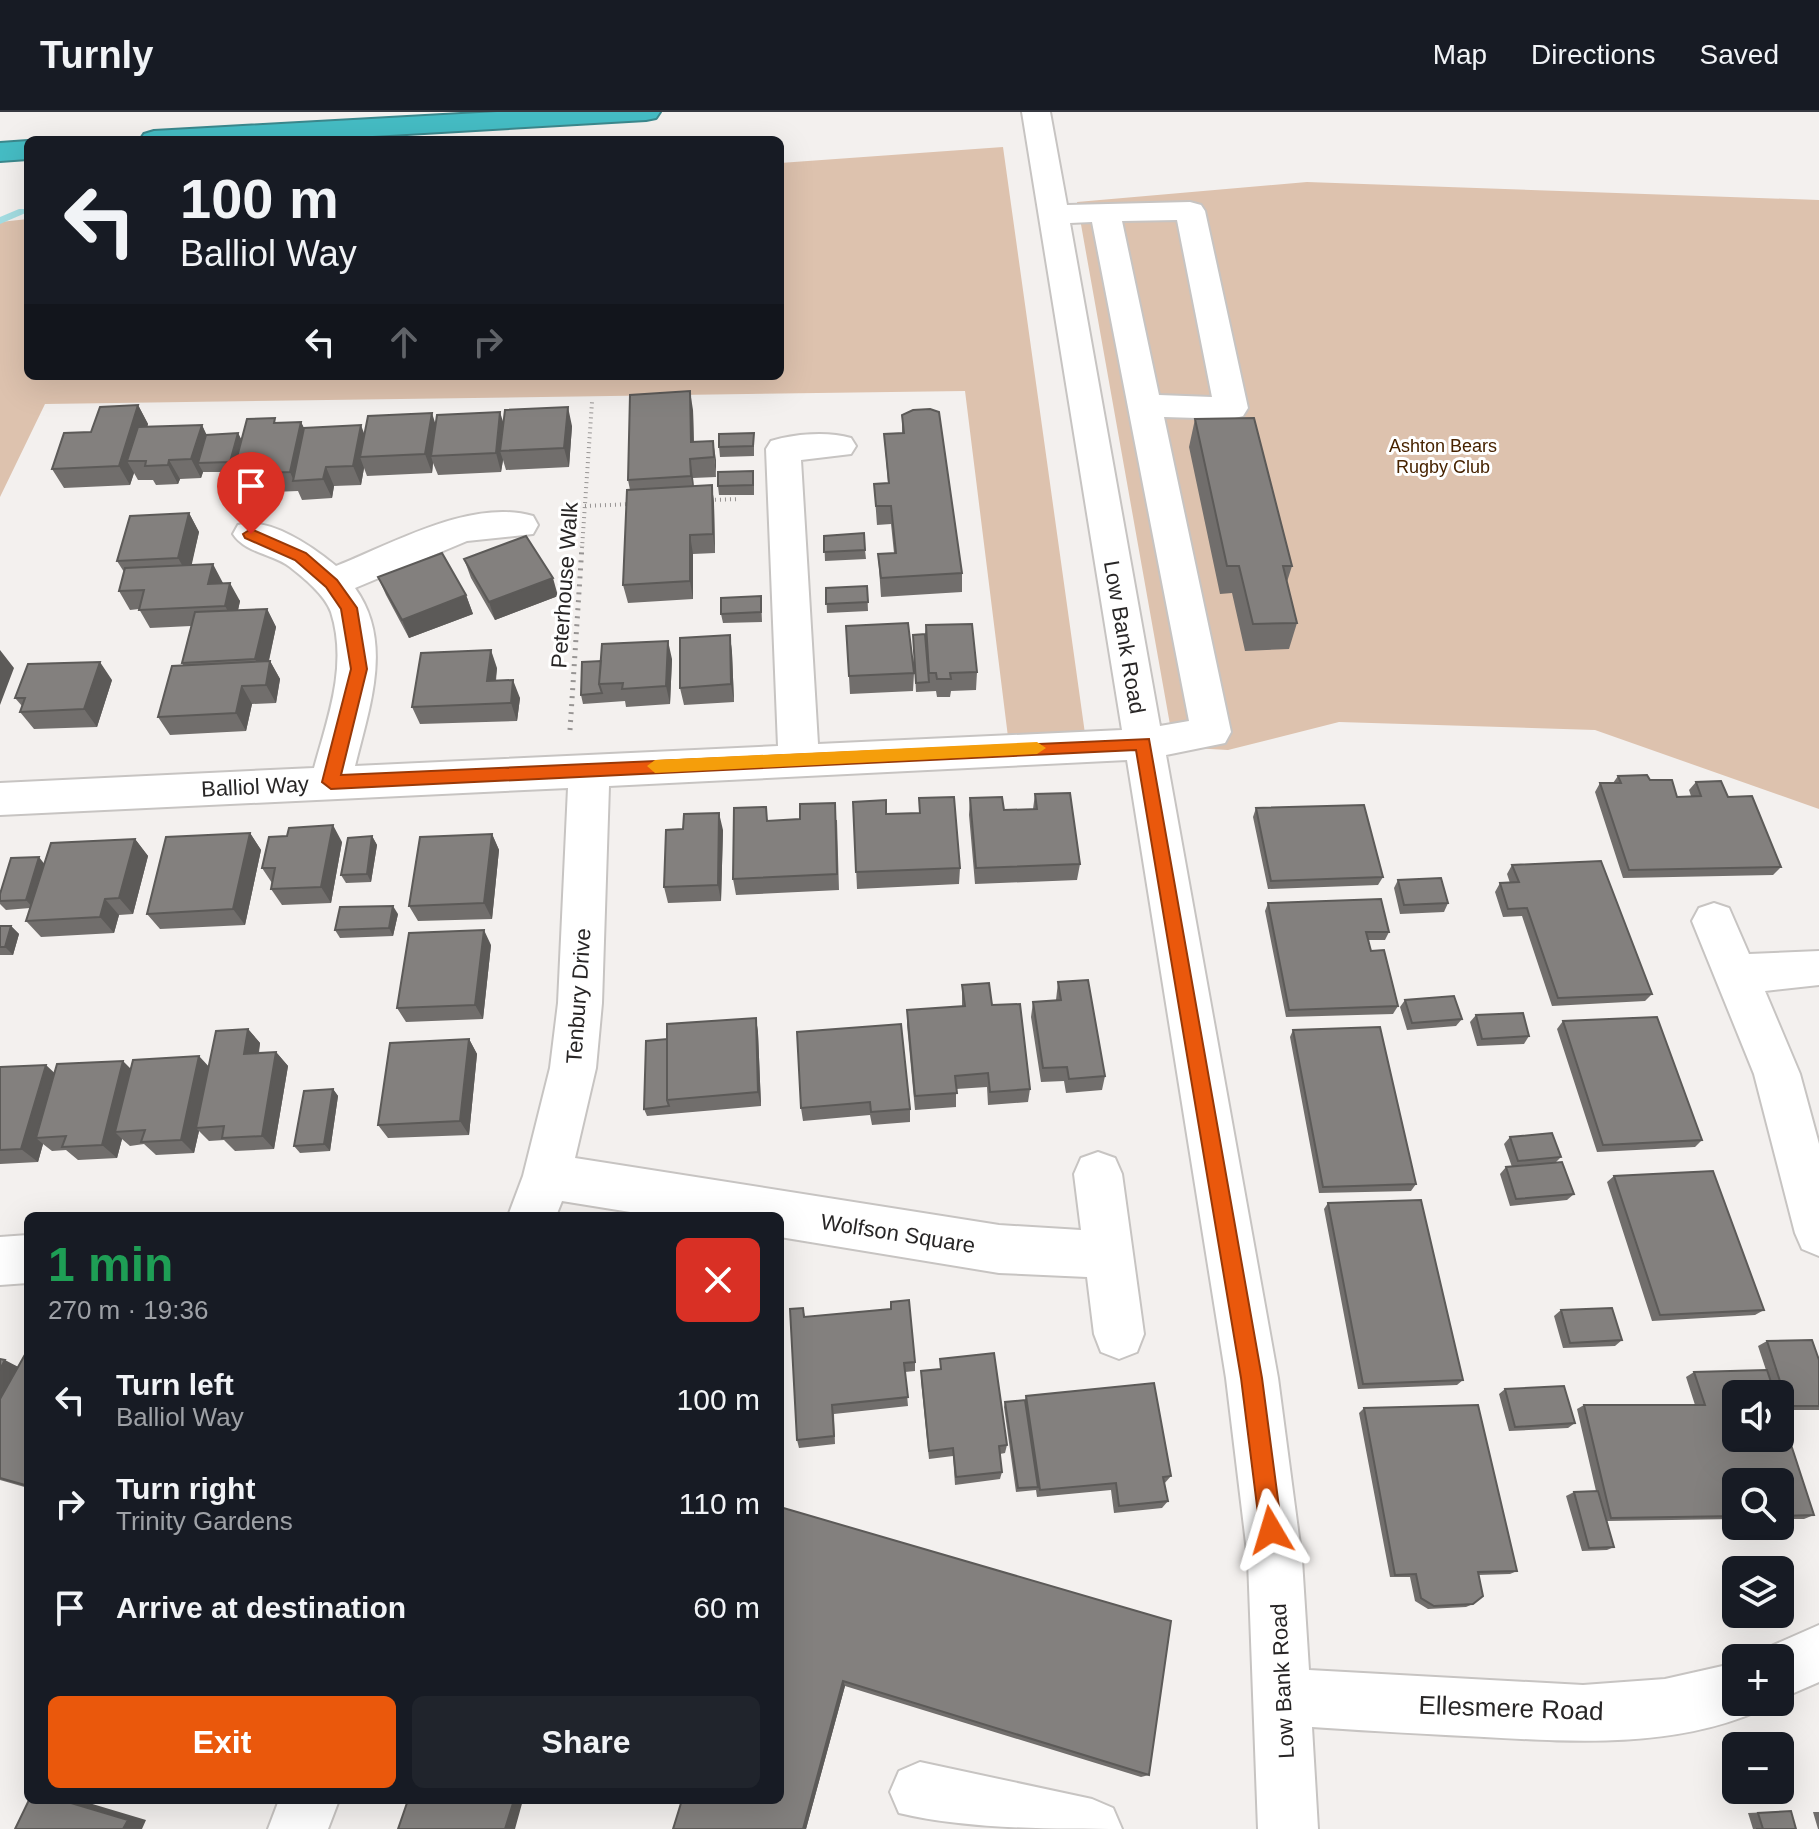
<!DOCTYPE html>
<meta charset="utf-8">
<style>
body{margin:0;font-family:Arial,sans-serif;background:#20242c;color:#f1f3f6;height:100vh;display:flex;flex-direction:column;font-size:30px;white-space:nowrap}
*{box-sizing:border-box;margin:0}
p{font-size:26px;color:#9ea1a6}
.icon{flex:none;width:44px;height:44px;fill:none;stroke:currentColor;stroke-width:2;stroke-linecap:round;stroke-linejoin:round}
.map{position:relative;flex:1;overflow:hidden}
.side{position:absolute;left:24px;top:1100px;width:760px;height:592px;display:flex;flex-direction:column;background:#171b24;border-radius:12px;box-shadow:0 8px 32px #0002}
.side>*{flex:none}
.banner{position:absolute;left:24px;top:24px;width:760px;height:244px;border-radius:12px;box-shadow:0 8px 32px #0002;background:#171b24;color:#f1f3f6;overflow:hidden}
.fabs{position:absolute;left:1722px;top:1268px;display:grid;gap:16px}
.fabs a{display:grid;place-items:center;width:72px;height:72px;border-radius:12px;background:#171b24;box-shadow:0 8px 32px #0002;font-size:40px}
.pin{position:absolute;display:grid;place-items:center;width:68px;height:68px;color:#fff;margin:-82px -34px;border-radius:50% 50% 50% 0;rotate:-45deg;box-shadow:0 0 8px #0007}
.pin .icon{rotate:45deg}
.me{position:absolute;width:88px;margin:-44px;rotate:353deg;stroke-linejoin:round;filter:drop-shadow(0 0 6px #0008)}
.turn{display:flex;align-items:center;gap:28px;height:168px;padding:0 24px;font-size:36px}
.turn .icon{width:104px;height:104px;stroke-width:2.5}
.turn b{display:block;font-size:56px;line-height:68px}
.lanes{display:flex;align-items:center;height:76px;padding:0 24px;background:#0003;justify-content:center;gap:40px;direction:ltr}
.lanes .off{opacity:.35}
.round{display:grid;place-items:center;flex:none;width:84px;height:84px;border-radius:12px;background:#20242c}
.head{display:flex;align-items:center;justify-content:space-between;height:136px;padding:0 24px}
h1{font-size:48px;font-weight:600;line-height:60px;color:#1e9e55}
.action{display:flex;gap:16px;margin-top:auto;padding:16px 24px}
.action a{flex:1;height:92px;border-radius:12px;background:#ea580c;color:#fff;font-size:32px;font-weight:600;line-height:92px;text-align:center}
.action a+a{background:#20242c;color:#f1f3f6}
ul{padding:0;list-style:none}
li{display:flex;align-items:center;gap:24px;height:104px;padding:0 24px}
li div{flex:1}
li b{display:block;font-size:30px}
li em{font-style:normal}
header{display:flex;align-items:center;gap:48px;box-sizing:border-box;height:112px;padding:0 40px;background:#171b24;border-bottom:2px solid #363941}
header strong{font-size:38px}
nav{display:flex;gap:44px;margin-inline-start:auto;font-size:28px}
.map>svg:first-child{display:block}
</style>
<header>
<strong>Turnly</strong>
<nav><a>Map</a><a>Directions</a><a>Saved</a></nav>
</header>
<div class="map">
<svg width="1819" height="1717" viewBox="0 0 1819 1717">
<rect width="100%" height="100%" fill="#f3f0ee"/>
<path fill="#ddc2ae" d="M1003 35 1087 636 1010 641 965 279 45 292 0 385V110L28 107V264H780V51Z
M1307 70 1819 88V697L1595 618 1339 610 1228 638 1174 635 1077 90Z"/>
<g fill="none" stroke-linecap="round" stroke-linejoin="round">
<path fill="#a3dde2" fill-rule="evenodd" d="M19 97H27L28 100 0 112V105Z"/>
<defs>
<path id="minor" d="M1022 0H1050L1067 93 1190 90 1201 93 1205 99 1248 296 1243 304 1231 307 1164 305 1231 620 1225 631 1166 643 1278 1266 1302 1448 1309 1558 1583 1573 1665 1567 1736 1551V1590H1761L1756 1600C1670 1636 1575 1630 1484 1625 1427 1622 1369 1619 1312 1615L1318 1717H1258L1248 1448 1226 1266 1127 648 609 674 602 891 596 956 575 1046 999 1113 1081 1118 1074 1062 1081 1046 1098 1040 1115 1046 1122 1062 1144 1222 1137 1240 1119 1247 1101 1240 1094 1222 1087 1165 999 1161 780 1125V1104H655L562 1089 556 1104H508L523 1064 550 956 558 891 568 676 0 703V671L314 656C328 605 348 553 331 500 325 483 304 466 290 455 273 442 245 441 233 422L238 413C269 404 313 435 336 454 392 432 471 386 533 404L538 413 533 422 467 429 355 476C394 530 369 596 355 654L778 634 766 337 771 329C794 322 827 319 851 326L856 334 851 342 801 348 818 632 1122 618ZM1177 108 1212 285 1159 283 1122 109ZM1092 110 1189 609 1160 614 1070 111Z
M1714 791 1729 796 1749 842 1819 839V873L1765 879 1800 962 1819 1032V1144L1802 1137 1795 1121 1754 962 1692 809 1699 796Z
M28 1123V1171L0 1173V1125Z
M1819 1513V1570L1780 1587V1546H1757L1760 1539Z
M920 1650 1092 1687 1113 1696 1122 1717C1051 1717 965 1717 899 1701L890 1680 899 1659Z
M279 1688H339L328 1717H268Z"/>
<path id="highway" d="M497 0H660L656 6 646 8 304 28H140L144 22 154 19Z
M28 29V47L0 49V31Z"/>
</defs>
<use href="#minor" stroke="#c7c4c2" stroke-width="4"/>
<use href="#highway" stroke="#3b888d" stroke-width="4"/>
<path stroke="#979493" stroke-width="4" stroke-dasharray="1 4" stroke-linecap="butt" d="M710 388 740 387
M585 394 632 392
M582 436 592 290"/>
<path stroke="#979493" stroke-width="5" stroke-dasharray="2 6" stroke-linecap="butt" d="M570 618 582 434"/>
<use href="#minor" fill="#fff" fill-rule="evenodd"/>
<use href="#highway" fill="#45bcc4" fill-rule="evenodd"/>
</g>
<path fill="#716e6c" d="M138 293 148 312 147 315 202 313 206 323 238 321 242 329 277 311 301 310 304 316 364 322 436 313 503 310 572 314 569 355 506 358 503 348 501 360 438 363 433 351 432 361 367 364 364 356 361 373 334 374 332 386 302 388 298 379 273 380 266 367 246 368 238 351 235 360H203L201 366 180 367 178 372 156 373 153 368H138L134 361 130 373 64 376 52 357 91 320Z
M693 298 694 330 713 329 716 365 693 366 694 374 712 373 714 392 715 441 693 442V487L628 491 623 473 630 378 628 368Z
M902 303 962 461V480L881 485 878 442 894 441 891 412 877 413 874 372 888 371 884 322 902 321Z
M1195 307 1292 454 1287 470 1297 511 1289 537 1245 539 1232 481 1220 482 1189 335Z
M754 321V344L720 345 719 335Z
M754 369V383H719L718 374Z
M189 401 199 420 191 453 223 471 240 489 238 498 267 497 276 515 269 549H270L280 567 276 591 252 592 246 619 170 623 158 605 183 553 182 551 191 514 150 516 139 497 130 498 119 479 124 460 117 449Z
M824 424 865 438 866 447 825 449Z
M464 447 558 484 495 508 471 466Z
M378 465 466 483 473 502 409 526 386 483Z
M867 474 868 499 827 501 826 476Z
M761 484 762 510 723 511 721 502Z
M926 513 977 560 976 578 951 579 950 585H937L936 579 916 580 913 523 925 522Z
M846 514 914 561 913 579 850 582Z
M730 523 732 541 734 590 684 593 680 576Z
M672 547 670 592 626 595 625 589 583 592 581 583 582 550Z
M497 556 496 569 520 586 517 609 420 612 412 595Z
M112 568 97 615 34 617 20 600 22 594 15 586Z
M1618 664 1650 668 1677 685 1691 684 1689 678 1696 670 1781 755 1773 763 1623 766 1595 680 1600 671H1613Z
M1035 682 1080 752 1077 768 975 772 969 703 970 686 1004 698 1033 697Z
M919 686 960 756 959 772 857 777 853 690 886 702 919 701Z
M1256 696 1383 765 1378 773 1268 777 1253 705Z
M837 708 839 778 736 783 733 767 768 709Z
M723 718 721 789 668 791 664 775Z
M250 721 261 738 245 813 160 817 147 802Z
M492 722 499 738 492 807 418 809 409 794Z
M372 724 377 733 371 770 346 771 341 763Z
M135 727 148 744 133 802 119 803 114 821 41 825 26 809 30 796 6 798 0 792V782L44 752Z
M342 730 331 791 282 793 271 777 272 771 262 756Z
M1512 753 1652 882 1645 889 1552 894 1522 804 1503 805 1495 780 1500 771H1510L1507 762Z
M1398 768 1448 791 1444 800 1400 802 1394 776Z
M1268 791 1389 820 1385 828H1368L1371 839 1398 894 1393 902 1286 905 1265 799Z
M398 802 393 824 340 826 335 818Z
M0 814H11L19 822 13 843H0Z
M491 833 483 907 406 910 397 896Z
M1058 870 1105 964 1102 978 1066 981 1064 969 1041 970 1031 905 1033 890 1056 888Z
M962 873 992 893 1030 977 1028 990 988 993 987 975 956 977V995L915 998 907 913V898L962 894Z
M1405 888 1462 907 1456 914 1407 918 1400 895Z
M1476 903 1529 924 1524 932 1477 934 1470 910Z
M756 906 758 921 761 994 647 1004 644 997 667 927Z
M1563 909 1702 1028 1695 1035 1597 1040 1557 917Z
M248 917 260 931 259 941 276 940 288 954 274 1037 235 1039 224 1028 209 1029 199 1019 194 1041 156 1043 144 1032 130 1034 122 1027 117 1046 78 1048 66 1038 52 1039 43 1032 38 1050 0 1052V955L54 961 208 954Z
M1293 918 1416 1072 1411 1079 1319 1081 1290 925Z
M797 920 910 997V1010L872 1013 870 1003 803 1009 801 996Z
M469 927 477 942 469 1023 388 1026 378 1013Z
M333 977 338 984 330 1039 300 1041 294 1034Z
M1510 1025 1561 1045 1555 1051 1574 1082 1567 1088 1510 1094 1500 1062 1506 1055H1512L1504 1032Z
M1614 1064 1764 1198 1755 1203 1652 1209 1607 1070Z
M1328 1091 1463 1268 1457 1273 1358 1277 1324 1097Z
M803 1196 805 1205 915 1250V1259L905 1260 908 1294 834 1302 835 1332 799 1336 797 1328Z
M1561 1198 1622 1228 1615 1234 1563 1236 1554 1204Z
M1767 1229 1819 1248V1298H1780V1282H1736L1814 1403 1804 1407H1780V1370H1736V1407L1607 1409 1614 1435 1607 1438 1582 1439 1566 1384 1574 1380 1596 1379 1577 1297 1584 1293H1695L1686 1265 1694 1260 1766 1258 1758 1234Z
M28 1239V1376L0 1368V1247L18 1255Z
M940 1247 1007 1333 1005 1341 1000 1342 1002 1360 1000 1367 955 1373 953 1344 929 1347 921 1268V1259L940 1257Z
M1505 1277 1575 1311 1568 1316 1509 1319 1499 1282Z
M1026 1284 1171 1364 1164 1372 1168 1389 1162 1396 1114 1401 1111 1378 1037 1385 1036 1378 1016 1380 1004 1295 1005 1290 1025 1288Z
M1364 1296 1517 1459 1510 1462 1478 1463 1473 1492 1466 1495 1428 1497 1415 1489 1410 1465H1390L1359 1301Z
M780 1395 1149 1663 1141 1665 845 1574 806 1717Z
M1791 1699 1796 1717H1753L1748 1701Z
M1813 1700H1819V1717H1818Z"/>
<path fill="#5c5a58" d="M690 279 693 298 694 349 691 330Z
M138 293 148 312 137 349H127L134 361 130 373 119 354Z
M568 295 572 314 569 355 564 336Z
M500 300 506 319 500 339 503 348 501 360 496 341Z
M432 301 438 320 431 344 433 351 432 361 425 342Z
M301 310 310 329 294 369 290 360Z
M202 313 211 332 198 351 203 360 201 366 191 347Z
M361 313 368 332 360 345 364 356 361 373 353 354Z
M238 321 243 331 236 349 238 351 235 360 230 350Z
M713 329 716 348V365L714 345Z
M690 347 693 366 694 383 691 364Z
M169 348 180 367 178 372 168 353Z
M326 355 334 374 332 386 323 367Z
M712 373 714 392 715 441 713 422Z
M189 401 199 420 189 465 178 446Z
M690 423 693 442V487L690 469Z
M213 452 223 471 218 491 208 472Z
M553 466 558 484 495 508 489 490Z
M230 471 240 489 235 512 225 494Z
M466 483 473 502 409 526 402 508Z
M267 497 276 515 265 565 255 547Z
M730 523 732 541 734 590 731 572Z
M668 529 672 547 670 592 666 574Z
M0 538 14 556 0 593Z
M491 538 497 556 493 587 487 569Z
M270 549 280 567 276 591 266 573Z
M100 550 112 568 97 615 84 597Z
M513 568 520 586 517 609 511 591Z
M242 574 252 592 246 619 236 601Z
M719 701 723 718 721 789 718 773Z
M333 713 342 730 331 791 321 775Z
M250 721 261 738 245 813 233 797Z
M492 722 499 738 492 807 484 791Z
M372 724 377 733 371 770 367 762Z
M135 727 148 744 133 802 119 786Z
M39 745 46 754 33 796 26 788Z
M105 787 119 803 114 821 100 805Z
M393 794 398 802 393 824 389 816Z
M11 814 19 822 13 843 5 835Z
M484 818 491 833 483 907 475 893Z
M756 906 758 921 761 994 758 980Z
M248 917 260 931 256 956 244 942Z
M469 927 477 942 469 1023 460 1009Z
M276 940 288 954 274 1037 262 1024Z
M199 944 212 958 196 1016 199 1019 194 1041 181 1028Z
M123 949 137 963 115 1020 122 1027 117 1046 102 1033Z
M46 953 61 967 36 1026 43 1032 38 1050 21 1037Z
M333 977 338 984 330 1039 324 1032Z
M5 1248 24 1258 0 1300V1257Z
M843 1569 845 1574 806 1717H803Z
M61 1688H79L146 1708 142 1717H123Z
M514 1688H523L515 1717H505Z"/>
<path fill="#83807e" stroke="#5c5a58" stroke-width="2" d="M690 279 691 330 713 329 714 345 690 347 691 364 628 368 630 283Z
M138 293 119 354 52 357 64 321 91 320 100 295Z
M568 295 564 336 500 339 505 298Z
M930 297 939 300 962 461 881 466 878 442 896 441 891 394H876L874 372 889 371 884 322 904 321 902 303 913 298Z
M500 300 496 341 431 344 437 303Z
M432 301 425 342 360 345 368 304Z
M275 306 274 311 301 310 290 360 263 361 267 347 236 349 247 307Z
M1254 306 1292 454H1283L1297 511 1253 512 1239 454H1227L1195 307Z
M202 313 191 347 169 348 168 353 145 354 146 349H127L138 315Z
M361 313 353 354 326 355 323 367 293 369 304 316Z
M238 321 230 350 198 351 206 323Z
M754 321 753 334 719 335V322Z
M753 359V373L718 374V360Z
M712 373 713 422 690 423V469L623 473 627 378Z
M189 401 178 446 117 449 130 404Z
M864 421 865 438 824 440V424Z
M526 424 553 466 489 490 464 447Z
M442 441 466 483 402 508 378 465Z
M213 452 208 472 230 471 225 494 139 498 144 478 119 479 125 456Z
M867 474 868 490 826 492V476Z
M761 484V500L721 502V486Z
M267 497 255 547 182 551 195 500Z
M908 511 914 561 849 564 846 514Z
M972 512 977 560 950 561 951 567H937L936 561H929L926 513Z
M925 522 929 570 916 571 913 523Z
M730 523 731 572 680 576V526Z
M668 529 666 574 622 577 623 571 599 572 602 532Z
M491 538 487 569 513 568 511 591 412 595 421 541Z
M270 549 266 573 242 574 236 601 158 605 172 554Z
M601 549 599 572 602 581 581 583 582 550Z
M100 550 84 597 20 600 25 586H15L28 552Z
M1647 663 1650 668H1672L1677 685 1701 684 1696 670 1721 669 1728 685 1752 684 1781 755 1629 758 1600 671H1621L1618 664Z
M1070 681 1080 752 976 756 970 686 1002 685 1004 698 1037 697 1035 682Z
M954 685 960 756 856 760 853 690 886 688V702L920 701 919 686Z
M835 691 837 762 733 767 734 696 766 695 767 709 800 707V692Z
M1364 693 1383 765 1271 769 1256 696Z
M719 701 718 773 664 775 666 718 683 717 684 702Z
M333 713 321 775 271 777 275 756H262L269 725 287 724 289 716Z
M250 721 233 797 147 802 166 725Z
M492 722 484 791 409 794 420 725Z
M372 724 367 762 341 763 348 726Z
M135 727 119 786 105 787 100 805 26 809 51 731Z
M39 745 26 788 0 789V782L11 746Z
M1601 749 1652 882 1558 886 1527 796 1508 797 1500 771 1519 770 1512 753Z
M1441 766 1448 791 1404 793 1398 768Z
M1381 787 1389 820H1366L1371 839 1384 838 1398 894 1289 898 1268 791Z
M393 794 389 816 335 818 340 795Z
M0 814H11L5 835H0Z
M484 818 475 893 397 896 409 821Z
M1088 868 1105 964 1069 967 1067 955 1043 956 1033 890 1061 888 1058 870Z
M989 871 992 893 1020 892 1030 977 990 980 988 961 955 964 957 981 915 984 907 898 965 894 962 873Z
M1454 884 1462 907 1412 911 1405 888Z
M1523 901 1529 924 1482 927 1476 903Z
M1657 905 1702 1028 1603 1033 1563 909Z
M756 906 758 980 667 988V912Z
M901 912 910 997 871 1000 870 990 801 996 797 920Z
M1380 915 1416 1072 1323 1075 1293 918Z
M248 917 244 942 276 940 262 1024 222 1026 224 1014 196 1016 216 919Z
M469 927 460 1009 378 1013 390 931Z
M667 927V988L669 994 644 997 646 929Z
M199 944 181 1028 141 1030 145 1018 115 1020 133 948Z
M123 949 102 1033 62 1035 66 1024 36 1026 57 952Z
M46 953 21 1037 0 1038V955Z
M333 977 324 1032 294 1034 304 979Z
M1552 1021 1561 1045 1518 1049 1510 1025Z
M1562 1050 1574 1082 1516 1087 1506 1055Z
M1713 1059 1764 1198 1660 1203 1614 1064Z
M1421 1088 1463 1268 1363 1272 1328 1091Z
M909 1188 915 1250 904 1251 908 1285 832 1293 834 1324 797 1328 790 1197 803 1196 804 1205 891 1197V1190Z
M1612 1196 1622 1228 1570 1231 1561 1198Z
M1812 1228 1819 1248V1294H1788L1767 1229Z
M27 1239H28V1368L25 1373 0 1366V1287Z
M994 1241 1007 1333 999 1334 1002 1360 956 1365 953 1336 929 1339 921 1259 941 1257 940 1247Z
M0 1247 5 1248 0 1257Z
M1767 1258 1775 1282H1736V1326H1780V1299L1814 1403 1780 1404V1370H1736V1404L1611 1406 1584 1293H1705L1694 1260Z
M1154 1271 1171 1364 1163 1365 1168 1389 1119 1394 1116 1371 1040 1378 1026 1284Z
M1564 1274 1575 1311 1515 1315 1505 1277Z
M1025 1288 1038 1375 1018 1376 1005 1290Z
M1478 1293 1517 1459 1478 1460 1483 1484 1473 1492 1434 1494 1421 1486 1416 1462 1395 1463 1364 1296Z
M1598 1379 1614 1435 1589 1436 1574 1380Z
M780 1395 1171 1509 1149 1663 843 1569 803 1717H673L682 1688H780Z
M29 1688H61L128 1708 123 1717H15Z
M408 1688H514L505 1717H398Z
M1791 1699 1796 1717H1756H1763L1758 1701Z"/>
<path fill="#ea580c" stroke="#983908" stroke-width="2" d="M251 417 306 441 337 468 357 496 367 557 341 663 1149 627 1262 1266 1282 1418 1279 1426 1271 1429 1263 1426 1260 1418 1241 1266 1136 638 331 677 322 670 351 557 341 497 326 475 295 448 245 426 243 422Z"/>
<path fill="#f59e0b" d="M1037 630 1046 636 1037 642 655 661 647 654 655 648Z"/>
<g text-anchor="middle" stroke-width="6" stroke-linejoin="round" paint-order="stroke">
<g font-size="18" fill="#472300" stroke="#fff">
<text x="1443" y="340">Ashton Bears<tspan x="1443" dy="21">Rugby Club</tspan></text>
</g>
<g font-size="22" fill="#282626" stroke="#fff">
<text transform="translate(564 473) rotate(-86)" y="8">Peterhouse Walk</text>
<text transform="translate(1125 525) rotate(80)" y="8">Low Bank Road</text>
<text transform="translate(255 674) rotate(-3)" y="8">Balliol Way</text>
<text transform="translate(578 884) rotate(-86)" y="8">Tenbury Drive</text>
<text transform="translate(898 1121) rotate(9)" y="8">Wolfson Square</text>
<text transform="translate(1282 1569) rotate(-93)" y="8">Low Bank Road</text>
</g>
<g font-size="26" fill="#282626" stroke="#fff">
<text transform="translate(1511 1596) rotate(2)" y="9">Ellesmere Road</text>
</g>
</g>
</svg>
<div class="fabs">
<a><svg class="icon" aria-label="sound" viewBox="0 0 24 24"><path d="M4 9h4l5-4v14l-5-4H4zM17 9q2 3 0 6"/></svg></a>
<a><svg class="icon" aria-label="search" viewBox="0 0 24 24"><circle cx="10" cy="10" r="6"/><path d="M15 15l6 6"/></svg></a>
<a><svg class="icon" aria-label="layers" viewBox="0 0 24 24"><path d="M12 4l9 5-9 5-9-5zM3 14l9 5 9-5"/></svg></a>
<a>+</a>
<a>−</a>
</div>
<div class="pin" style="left:251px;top:422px;background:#d93025"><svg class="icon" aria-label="arrive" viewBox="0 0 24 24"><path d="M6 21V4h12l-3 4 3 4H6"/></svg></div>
<svg class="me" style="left:1271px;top:1418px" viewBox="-20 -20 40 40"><path d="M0-17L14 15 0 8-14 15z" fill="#ea580c" stroke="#fff" stroke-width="4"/></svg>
<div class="banner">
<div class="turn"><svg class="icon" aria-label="left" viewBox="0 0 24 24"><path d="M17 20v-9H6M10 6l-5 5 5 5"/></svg><div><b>100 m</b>Balliol Way</div></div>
<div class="lanes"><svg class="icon" aria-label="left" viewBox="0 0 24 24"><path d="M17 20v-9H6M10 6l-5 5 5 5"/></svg><svg class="icon off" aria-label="ahead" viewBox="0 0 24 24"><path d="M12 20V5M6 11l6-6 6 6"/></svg><svg class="icon off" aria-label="right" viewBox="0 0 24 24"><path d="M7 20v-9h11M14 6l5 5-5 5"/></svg></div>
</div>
<section class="side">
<div class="head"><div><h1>1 min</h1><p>270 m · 19:36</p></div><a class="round" style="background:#d93025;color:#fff"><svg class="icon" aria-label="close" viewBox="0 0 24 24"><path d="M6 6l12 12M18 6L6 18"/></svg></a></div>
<ul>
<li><svg class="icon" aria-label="left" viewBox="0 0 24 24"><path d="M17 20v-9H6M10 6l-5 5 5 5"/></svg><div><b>Turn left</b><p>Balliol Way</p></div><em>100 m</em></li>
<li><svg class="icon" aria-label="right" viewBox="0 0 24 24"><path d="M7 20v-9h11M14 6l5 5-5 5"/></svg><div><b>Turn right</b><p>Trinity Gardens</p></div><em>110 m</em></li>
<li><svg class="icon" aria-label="arrive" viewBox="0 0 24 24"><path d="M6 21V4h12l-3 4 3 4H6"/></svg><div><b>Arrive at destination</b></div><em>60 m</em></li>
</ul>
<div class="action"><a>Exit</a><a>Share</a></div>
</section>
</div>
